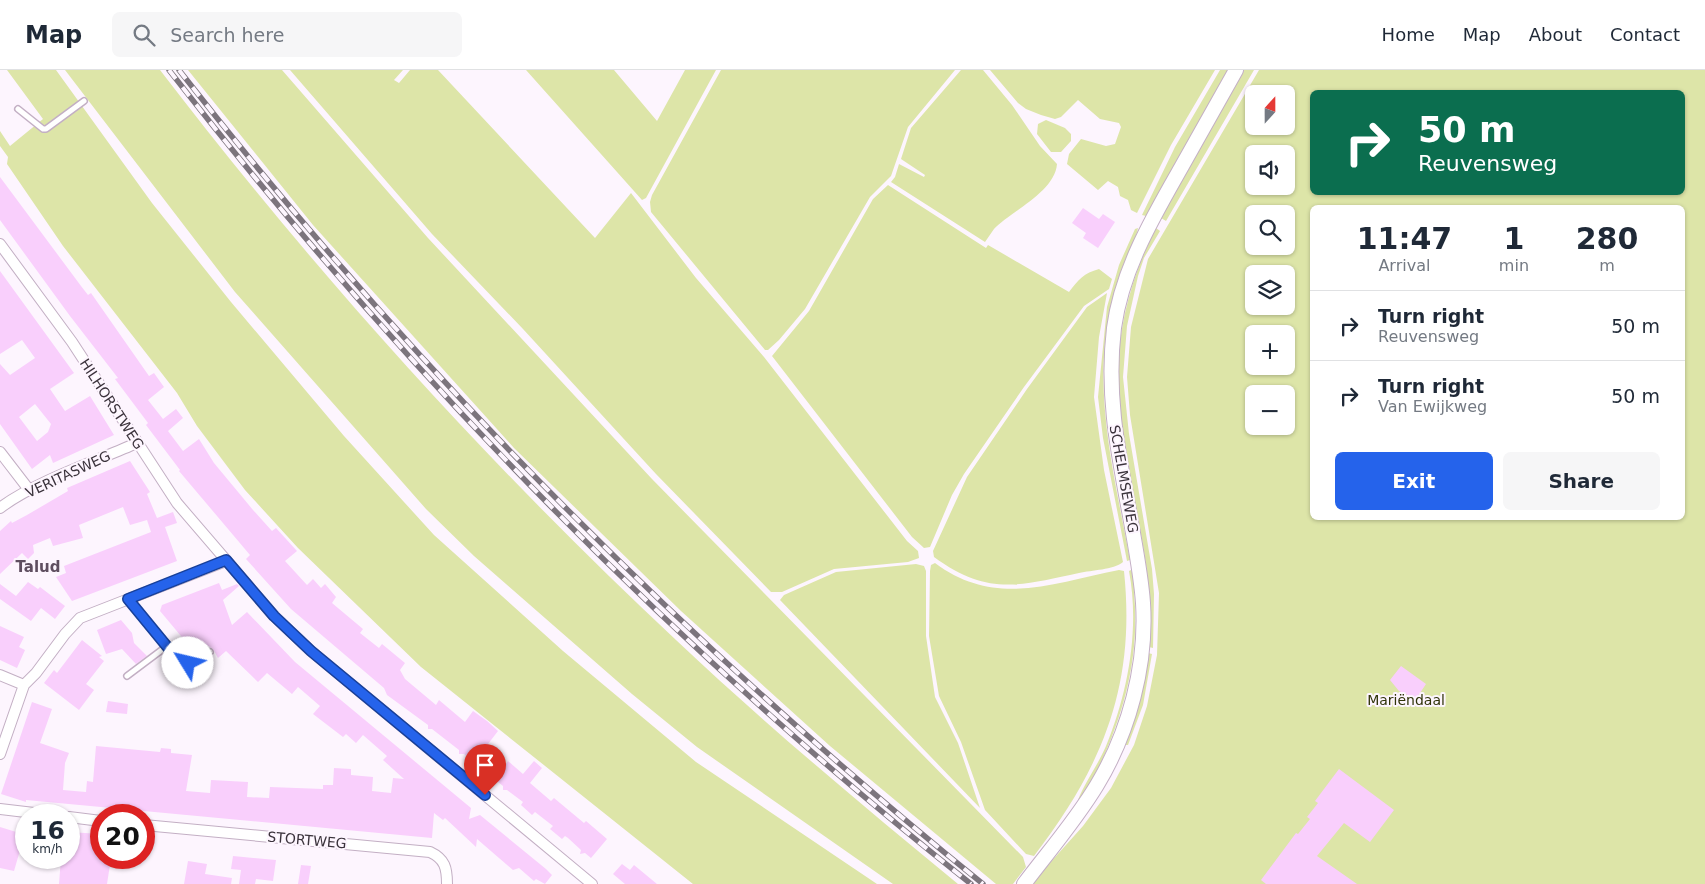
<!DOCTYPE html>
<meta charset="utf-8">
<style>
body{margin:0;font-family:"DejaVu Sans",sans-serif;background:#f6f6f7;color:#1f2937;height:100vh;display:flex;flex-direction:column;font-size:19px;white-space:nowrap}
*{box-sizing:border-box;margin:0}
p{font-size:16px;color:#747a83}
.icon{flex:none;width:28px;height:28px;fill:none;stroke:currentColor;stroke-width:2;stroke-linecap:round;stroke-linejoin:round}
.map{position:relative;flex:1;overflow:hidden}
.drawer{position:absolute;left:1310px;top:135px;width:375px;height:315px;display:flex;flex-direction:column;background:#fff;border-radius:8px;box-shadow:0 1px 4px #0004}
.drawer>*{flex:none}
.banner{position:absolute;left:1310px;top:20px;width:375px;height:105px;border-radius:8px;box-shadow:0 1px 4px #0004;background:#0b6e4f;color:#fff;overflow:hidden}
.needle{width:32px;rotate:21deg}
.controls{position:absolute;left:1245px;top:15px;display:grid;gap:10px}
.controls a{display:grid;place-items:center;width:50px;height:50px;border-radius:8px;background:#fff;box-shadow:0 1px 4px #0004;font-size:25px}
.speed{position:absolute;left:15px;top:734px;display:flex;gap:10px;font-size:25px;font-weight:700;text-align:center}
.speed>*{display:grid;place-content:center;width:65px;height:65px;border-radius:50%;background:#fff;box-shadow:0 1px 4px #0004;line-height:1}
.speed small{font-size:12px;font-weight:400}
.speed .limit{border:8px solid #d22;background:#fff;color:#111}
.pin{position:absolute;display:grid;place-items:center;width:42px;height:42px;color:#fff;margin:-51px -21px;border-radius:50% 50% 50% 0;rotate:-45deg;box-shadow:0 0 5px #0007}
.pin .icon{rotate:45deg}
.me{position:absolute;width:55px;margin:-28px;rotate:306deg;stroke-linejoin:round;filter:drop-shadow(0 0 4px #0008)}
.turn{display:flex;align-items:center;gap:18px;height:105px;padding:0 25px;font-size:22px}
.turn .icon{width:65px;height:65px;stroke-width:2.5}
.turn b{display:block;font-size:35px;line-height:42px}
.eta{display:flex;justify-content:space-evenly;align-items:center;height:85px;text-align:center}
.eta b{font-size:30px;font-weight:700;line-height:35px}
.primary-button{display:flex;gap:10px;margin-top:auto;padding:10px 25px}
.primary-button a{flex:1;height:58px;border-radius:8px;background:#2563eb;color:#fff;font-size:20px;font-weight:700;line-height:58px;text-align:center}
.primary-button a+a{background:#f6f6f7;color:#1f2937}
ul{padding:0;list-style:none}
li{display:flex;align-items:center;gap:15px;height:70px;padding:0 25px;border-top:1px solid #e0e1e3}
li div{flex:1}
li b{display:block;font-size:19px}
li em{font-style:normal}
header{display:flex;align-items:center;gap:30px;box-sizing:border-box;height:70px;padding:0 25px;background:#fff;border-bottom:1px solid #e0e1e3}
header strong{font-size:24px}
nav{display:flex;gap:28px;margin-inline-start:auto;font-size:18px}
.search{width:350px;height:45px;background:#f6f6f7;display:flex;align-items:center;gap:12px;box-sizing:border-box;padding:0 18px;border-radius:8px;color:#747a83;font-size:19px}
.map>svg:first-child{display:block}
</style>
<header>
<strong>Map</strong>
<div class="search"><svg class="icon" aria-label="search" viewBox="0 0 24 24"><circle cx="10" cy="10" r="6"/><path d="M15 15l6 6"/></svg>Search here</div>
<nav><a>Home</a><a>Map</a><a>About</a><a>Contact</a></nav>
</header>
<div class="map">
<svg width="1705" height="814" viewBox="0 0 1705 814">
<rect width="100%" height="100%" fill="#fdf5fe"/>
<path fill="#dde5a8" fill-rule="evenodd" d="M7 0H56L152 133 231 232 344 366 434 465 563 581 696 692 877 814H693L421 597 298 478 245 420 197 356 177 323 63 176 7 94 8 87 0 76V61L10 76 43 49Z
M65 0H160C316 204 489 395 676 570 766 655 862 735 958 814H893L697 677 632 624 474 486 426 439 235 222Z
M188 0H282L428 168 652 409 1023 787 1026 797 1013 814H996L830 676 681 541 514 378 313 155Z
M290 0H403L394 10 399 13 410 0H438L595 168 631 123 696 208 764 287 907 471 918 481 919 488 908 492 834 499 782 522H771L656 404 523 259 432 164Z
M526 0H614L657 51 685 0H716L646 128 642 130Z
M721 0H955L908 57 891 106 870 127 805 239 779 270 768 280H765L651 142 650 132 652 125Z
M961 0H983L1012 35 1040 76 1057 94C1055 122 1010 142 994 159 991 163 988 168 985 172L891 112 895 107 899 94 924 107 925 105 901 89 911 58Z
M990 0H1215L1171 75 1137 143 1131 140 1128 130 1120 126 1118 117 1108 111 1098 120 1067 94 1069 84 1081 69 1106 76 1115 74 1121 57 1119 53 1100 49 1078 30 1061 47 1055 49 1041 45 1026 39 1018 33Z
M1220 0H1229L1146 146 1142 145 1175 77Z
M1244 0H1254L1166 151 1161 148Z
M1259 0H1705V814H1031L1083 756 1111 718 1134 675 1147 636 1157 585 1159 523 1130 345 1127 307 1131 257 1148 189ZM1312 22H1682V122H1312ZM1254 24H1286V56H1254ZM1254 84H1286V116H1254ZM1312 138H1682V448H1312ZM1254 144H1286V176H1254ZM1254 204H1286V236H1254ZM1254 264H1286V296H1254ZM1254 324H1286V356H1254Z
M1046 50 1065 58 1071 64V71L1061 82H1051L1037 64 1038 54Z
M888 115 986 178 988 175 1069 222C1078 210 1084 203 1099 199L1112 209 1109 219 1084 236 1024 317 964 404 952 425 930 477 924 478 912 467 772 286 809 241 873 129Z
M1138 158C1136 170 1128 182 1124 193 1116 213 1110 235 1107 256 1095 335 1116 413 1130 490L1127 491 1103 368 1098 327 1107 237 1119 195 1135 159Z
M1156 158 1160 161 1144 188 1138 206 1127 256 1123 307 1129 364 1152 499 1154 524 1153 578 1149 577C1149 552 1150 527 1147 502 1139 437 1117 373 1118 307 1118 255 1132 205 1156 158Z
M1107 223 1099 267 1094 327 1104 400 1123 492C1113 500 1092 500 1079 503 1019 516 987 526 934 487L933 481 967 407 1027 319 1087 237Z
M935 493C995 538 1053 513 1119 500L1124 501C1136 615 1103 696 1034 786L1026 784 985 740 961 672 939 626 929 566 930 501 931 495Z
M916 494 924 496 926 501V566L935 627 958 673 980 738 780 530 784 525 836 502Z
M1131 500C1134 506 1134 516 1134 523 1140 583 1125 641 1100 695 1095 706 1087 723 1078 730 1085 712 1098 695 1106 676 1128 622 1140 559 1129 501Z
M1148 583 1152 584 1143 635 1128 675H1125L1139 634Z"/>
<path fill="#f9cffc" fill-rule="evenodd" d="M0 107 81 216 88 225 91 223 149 306 154 303 164 317 148 330 163 349 176 339 183 348 168 361 183 381 199 369 214 393 253 440 272 461 276 458 297 481 285 491 307 515 313 509 321 518 325 514 336 527 332 533 363 559 360 563 379 578 382 574 405 593 400 600 405 609 436 635 439 630 465 652 473 641 487 651 498 661 488 674 492 677 490 680 506 694 508 691 523 704 534 691 542 698 530 713 551 731 554 728 584 753 586 751 607 769 591 788 585 783 580 784 581 780 568 768 565 766 562 769 550 759 553 756 535 742 532 745 521 735 523 732 507 720H503V716L498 712 490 709 489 705 464 684H459V680L432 659H428V655L387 625 384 618 291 539 246 489 250 485 179 401 180 400 146 355 148 353 115 309 118 308 70 246 0 150Z
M1083 138 1099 149 1103 144 1115 152 1098 178 1083 168 1086 163 1072 153Z
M0 201 74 303 50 319 65 341 90 326 114 365 53 393 50 385 32 399 0 354V294L10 305 35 288 22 270 0 284ZM35 334 51 354 48 362 37 371 19 347Z
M130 391 150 422 147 424 157 448 173 442 177 453 165 457 177 491 72 531 56 507 66 503 64 496 151 462 147 450 130 455 123 437 79 455 83 468 53 476 50 468 33 475 34 483 28 489 22 483 0 504V461L11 451 12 453 27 445 68 421 67 418Z
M28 512 38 519 40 517 65 536 55 549 41 538 31 551 0 529V514L16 526Z
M219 513 222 520 237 514 239 516 223 530 232 555 247 542 295 592 471 738 469 749 480 745 546 799 552 805 545 814 536 809 534 811 519 798 513 800 477 769 476 777 445 748 443 750 434 743 432 768 26 730V732L1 724 32 632 52 639 40 673 69 683 65 693 63 720 86 722 87 711 93 712 96 676 160 682 161 678 171 679V683L192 685 186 721 210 723 211 710 248 712 247 727 269 728 270 717 323 719V715H333L334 698 351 699V705L373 707 372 721 391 723 393 708 404 709 383 690 387 686 363 665 356 673 346 664 343 667 313 644 320 636 298 617 292 624 267 603 258 612 226 581 218 588 213 579 205 574 190 584 183 573 186 572 160 541 162 535Z
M121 550 132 563 134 573 147 586 136 594 122 579 106 584 97 560Z
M0 556 24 567 19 577 25 580 17 598 0 590Z
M82 570 102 586 99 587 104 591 86 614 94 620 79 640 44 613 54 600 57 603Z
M1401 596 1426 614 1416 629 1399 621 1390 610Z
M108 631 128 634 127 644 106 642Z
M1339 699 1394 740 1370 772 1344 753 1317 786 1357 814H1266L1261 810 1296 763 1298 764 1310 749 1307 747 1318 733 1315 731Z
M0 757 26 765V778L21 777 14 801 0 798Z
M69 762 101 764V788H111L107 814H59L61 788H69Z
M233 786 276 790 273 811 256 809 255 814H239L241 800 231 799Z
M188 791 207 794 205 804 232 808 231 814H184Z
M622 794 630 800 634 795 657 814H625L613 804Z
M301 795 311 796 308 814H298Z"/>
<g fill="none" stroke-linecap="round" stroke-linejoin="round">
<defs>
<path id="service" d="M18 39 43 59H46L84 31
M128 529 178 589C192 596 199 589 210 582
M127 606 167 576"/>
<path id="minor" d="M0 174 72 272 177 433 274 546 311 581 592 814
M0 382 30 421
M0 438C34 412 96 391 137 373
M0 605 24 615
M0 684 24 615 36 603 65 564 80 548 226 491
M0 739 51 745
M69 747 101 751
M144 755 430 782C445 789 447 798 447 814"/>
<path id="secondary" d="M1024 814C1049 781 1076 750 1097 715 1129 662 1147 595 1143 533 1141 504 1135 475 1130 446 1118 382 1106 324 1114 258 1122 199 1153 147 1182 96 1200 64 1218 32 1236 0"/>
</defs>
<use href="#service" stroke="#c3afc4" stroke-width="8"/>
<use href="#minor" stroke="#c3afc4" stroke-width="12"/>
<use href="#secondary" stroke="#c3afc4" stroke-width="16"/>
<use href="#service" stroke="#fff" stroke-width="5"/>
<use href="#minor" stroke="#fff" stroke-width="10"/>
<use href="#secondary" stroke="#fff" stroke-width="14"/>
<defs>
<path id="rail" d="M169 0C403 301 672 577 971 814
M179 0C415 302 685 573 983 814"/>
</defs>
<use href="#rail" stroke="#7c747d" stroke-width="5.5"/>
<use href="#rail" stroke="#fdf5fe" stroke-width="4" stroke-dasharray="11" stroke-linecap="butt"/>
</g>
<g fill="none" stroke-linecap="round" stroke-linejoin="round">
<defs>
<path id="route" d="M188 593 174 585 128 529 226 490 274 546 311 581 485 725"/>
</defs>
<use href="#route" stroke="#184099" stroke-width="12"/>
<use href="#route" stroke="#2563eb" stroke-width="9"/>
</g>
<g text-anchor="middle" stroke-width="4" stroke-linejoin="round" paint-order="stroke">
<g font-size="14" fill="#3b333c" stroke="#fdf5fe">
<text transform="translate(112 334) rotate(57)" y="5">HILHORSTWEG</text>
<text transform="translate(68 404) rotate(-25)" y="5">VERITASWEG</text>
<text transform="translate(1124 409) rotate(80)" y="5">SCHELMSEWEG</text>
<text transform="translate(307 770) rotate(5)" y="5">STORTWEG</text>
</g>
<g font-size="14" fill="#303409" stroke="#fdf5fe">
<text x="1406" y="635">Mariëndaal</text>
</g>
<g font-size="15" font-weight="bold" fill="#5f4e60" stroke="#fdf5fe">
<text x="38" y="502">Talud</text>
</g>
</g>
</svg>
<div class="controls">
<a><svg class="needle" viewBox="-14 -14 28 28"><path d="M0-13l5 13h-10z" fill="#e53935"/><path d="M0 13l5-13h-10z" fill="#747a83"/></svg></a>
<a><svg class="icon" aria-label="sound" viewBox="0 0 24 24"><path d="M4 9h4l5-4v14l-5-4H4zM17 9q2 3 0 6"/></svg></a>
<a><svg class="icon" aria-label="search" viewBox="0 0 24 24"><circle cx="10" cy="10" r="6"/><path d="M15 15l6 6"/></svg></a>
<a><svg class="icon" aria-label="layers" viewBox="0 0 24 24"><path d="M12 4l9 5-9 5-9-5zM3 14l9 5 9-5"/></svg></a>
<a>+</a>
<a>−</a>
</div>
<div class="speed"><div>16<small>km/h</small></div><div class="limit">20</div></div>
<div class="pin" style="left:485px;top:725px;background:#d93025"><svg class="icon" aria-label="arrive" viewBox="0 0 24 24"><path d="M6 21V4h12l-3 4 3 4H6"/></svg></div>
<svg class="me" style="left:188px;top:593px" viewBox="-20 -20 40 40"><circle r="19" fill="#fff"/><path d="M0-13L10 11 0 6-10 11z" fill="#2563eb"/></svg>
<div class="banner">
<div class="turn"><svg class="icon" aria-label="right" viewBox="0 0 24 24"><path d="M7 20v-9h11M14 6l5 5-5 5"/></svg><div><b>50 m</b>Reuvensweg</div></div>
</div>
<section class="drawer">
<div class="eta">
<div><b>11:47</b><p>Arrival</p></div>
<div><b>1</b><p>min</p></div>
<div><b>280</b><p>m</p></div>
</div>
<ul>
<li><svg class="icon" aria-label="right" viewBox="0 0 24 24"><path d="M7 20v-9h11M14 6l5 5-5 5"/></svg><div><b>Turn right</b><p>Reuvensweg</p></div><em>50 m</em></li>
<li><svg class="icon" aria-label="right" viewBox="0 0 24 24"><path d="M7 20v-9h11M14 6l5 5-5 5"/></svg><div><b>Turn right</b><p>Van Ewijkweg</p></div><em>50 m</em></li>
</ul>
<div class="primary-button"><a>Exit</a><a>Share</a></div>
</section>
</div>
